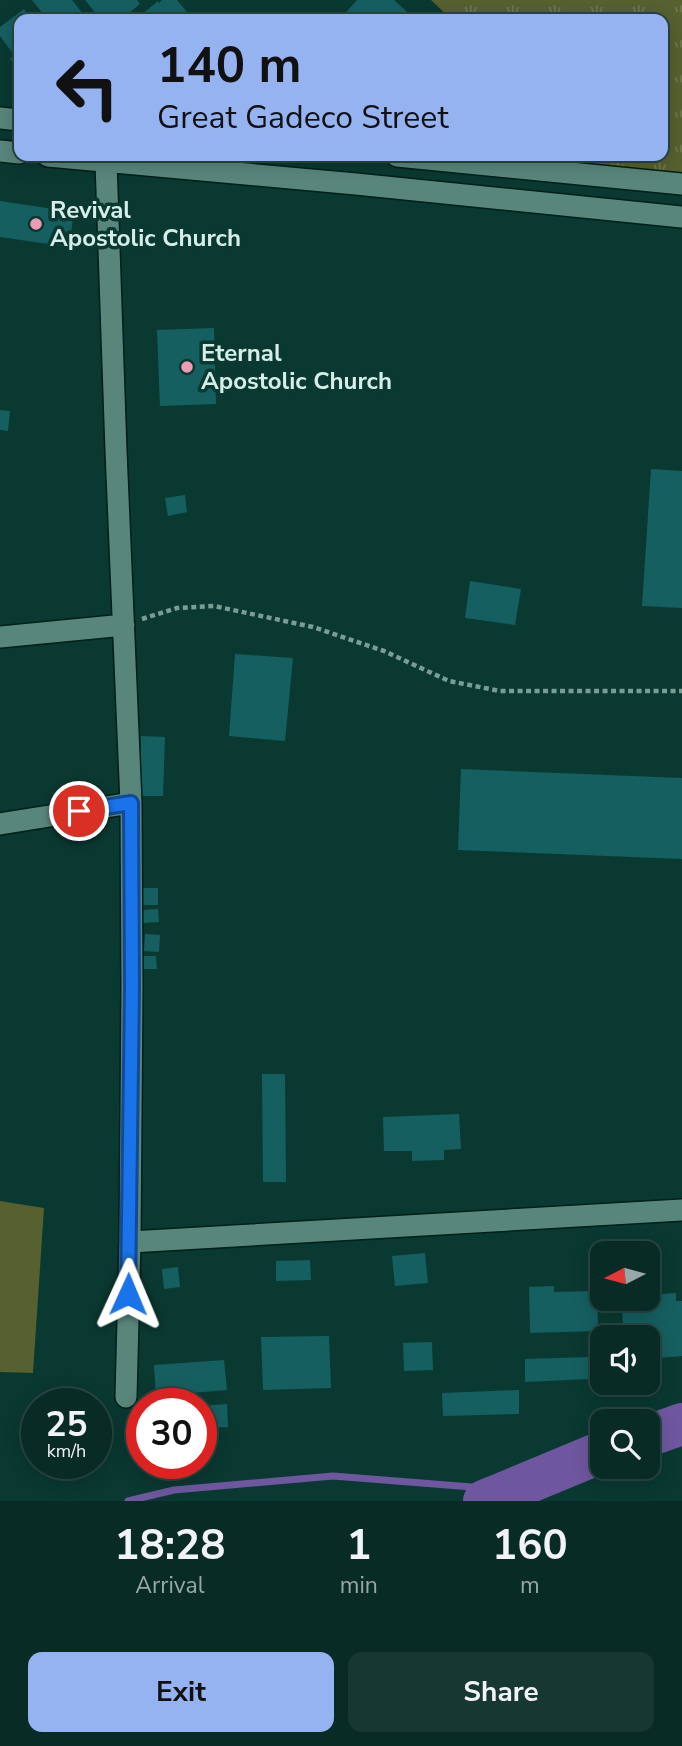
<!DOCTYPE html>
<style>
body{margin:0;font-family:"Nunito Sans",sans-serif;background:#163732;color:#f1f3f6;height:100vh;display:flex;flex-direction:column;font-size:26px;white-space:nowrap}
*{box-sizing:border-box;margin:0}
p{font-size:23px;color:#98a7a7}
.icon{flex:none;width:38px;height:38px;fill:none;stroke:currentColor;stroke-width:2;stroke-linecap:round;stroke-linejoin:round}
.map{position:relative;height:1501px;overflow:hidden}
.side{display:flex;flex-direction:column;background:#082b25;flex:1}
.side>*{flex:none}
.hud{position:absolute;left:14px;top:14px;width:654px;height:147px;border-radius:14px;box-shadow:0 4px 18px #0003,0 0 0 2px #294742;background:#95b2f1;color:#111;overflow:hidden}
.needle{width:46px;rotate:264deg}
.tools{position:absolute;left:590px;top:1241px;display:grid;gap:14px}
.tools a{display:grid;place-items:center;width:70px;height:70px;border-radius:14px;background:#082b25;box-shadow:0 4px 18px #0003,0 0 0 2px #294742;font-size:35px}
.speed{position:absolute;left:21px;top:1388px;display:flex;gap:14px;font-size:35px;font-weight:700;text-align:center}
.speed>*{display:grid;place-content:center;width:91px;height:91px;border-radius:50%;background:#082b25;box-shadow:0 4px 18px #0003,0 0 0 2px #294742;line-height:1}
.speed small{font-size:18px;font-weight:400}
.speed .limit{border:10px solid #d22;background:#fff;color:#111}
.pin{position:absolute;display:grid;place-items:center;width:60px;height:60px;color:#fff;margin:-30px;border:4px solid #fff;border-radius:50%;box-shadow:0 2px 7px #0007}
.me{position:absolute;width:77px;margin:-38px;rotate:1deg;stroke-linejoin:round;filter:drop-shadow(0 0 5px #0008)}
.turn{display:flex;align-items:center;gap:24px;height:147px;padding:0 28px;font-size:32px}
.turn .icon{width:91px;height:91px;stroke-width:2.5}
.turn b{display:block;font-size:49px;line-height:60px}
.eta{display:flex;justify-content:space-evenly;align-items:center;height:119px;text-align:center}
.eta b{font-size:42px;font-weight:700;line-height:49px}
.button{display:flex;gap:14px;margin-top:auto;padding:14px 28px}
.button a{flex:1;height:80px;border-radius:14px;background:#95b2f1;color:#111;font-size:28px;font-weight:700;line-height:80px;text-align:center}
.button a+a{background:#163732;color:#f1f3f6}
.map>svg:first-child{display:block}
</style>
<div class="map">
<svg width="682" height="1501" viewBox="0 0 682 1501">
<defs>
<pattern id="grass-tufts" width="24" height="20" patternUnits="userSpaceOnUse" patternTransform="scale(1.75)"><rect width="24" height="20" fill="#57602f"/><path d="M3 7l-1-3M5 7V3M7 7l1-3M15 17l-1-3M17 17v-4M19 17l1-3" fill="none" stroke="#6e774d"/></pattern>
</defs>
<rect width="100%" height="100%" fill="#0a3931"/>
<path fill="url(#grass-tufts)" d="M431 0H682V173L510 156H663V19H451Z"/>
<path fill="#57602f" d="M0 1201 44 1208 33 1373 0 1372Z"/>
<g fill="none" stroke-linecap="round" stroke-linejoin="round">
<path stroke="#6f579f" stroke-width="7" d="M128 1501 174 1490 333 1476 510 1490"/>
<path stroke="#6f579f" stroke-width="42" d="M648 1436 682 1424
M484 1501 602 1452"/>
</g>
<path fill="#165f61" d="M32 0H72L87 19H47Z
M85 0H137L140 4 122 19H100Z
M162 0H177L193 19H136L158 1 159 3Z
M357 0H394L415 19H340Z
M24 9 31 19H19V72L10 59 14 55 0 36V27Z
M0 201 74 212 69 247 0 237Z
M214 328 216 404 160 406 157 330Z
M0 410 10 411 8 431 0 430Z
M651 469 682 471V608L642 606Z
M185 495 187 512 168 516 165 498Z
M470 581 521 589 515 625 465 618Z
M235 654 293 658 285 741 229 736Z
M141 736 165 737 163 796H140Z
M461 769 682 778V859L458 850Z
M143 888H158V905H143Z
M158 909 159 922 143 923 142 910Z
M145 934 160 935 159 952 144 951Z
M142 956H156L157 969H142Z
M262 1074H285L286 1182H263Z
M459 1114 461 1149 444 1150V1160L412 1161V1151H384L383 1117Z
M425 1253 428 1283 395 1286 392 1256Z
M310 1260 311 1280 276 1281V1261Z
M178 1267 180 1287 164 1289 162 1269Z
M554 1286V1292L597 1291 598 1331 530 1333 529 1287Z
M676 1293V1301H682V1356L648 1359V1337H624L622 1311 636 1309V1298H648V1295Z
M329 1336 331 1388 263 1390 261 1337Z
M432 1342 433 1370 404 1371 403 1343Z
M588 1357 589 1379 525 1382V1359Z
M224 1360 227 1390 156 1396 154 1365Z
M519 1390V1414L443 1416 442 1393Z
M227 1404 228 1427 201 1428V1406Z
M142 1409V1432H135L133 1410Z"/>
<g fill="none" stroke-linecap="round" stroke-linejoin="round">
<defs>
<path id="minor" d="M0 118 19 120
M0 151 19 153
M48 156 356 184 682 217
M397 156 682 184
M106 162 116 451 131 803 132 988 130 1242 126 1397
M0 637 124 625
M0 824 131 803
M130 1242 682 1210"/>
</defs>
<use href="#minor" stroke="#001f19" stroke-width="24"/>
<path stroke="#7a9c95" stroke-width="4.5" stroke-dasharray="5 3.5" stroke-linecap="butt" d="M142 619 177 608 214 606 313 627 384 651 449 681 500 691H682"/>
<use href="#minor" stroke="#59867b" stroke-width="21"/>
</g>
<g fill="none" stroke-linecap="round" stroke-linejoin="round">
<defs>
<path id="route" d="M79 811 131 803 132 988 128 1294"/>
</defs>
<use href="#route" stroke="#114b97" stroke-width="18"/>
<use href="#route" stroke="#1a73e8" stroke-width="12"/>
</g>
<g fill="#ef9ab7" stroke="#0a3931" stroke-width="2.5">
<circle cx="36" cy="224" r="7"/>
<circle cx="187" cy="367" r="7"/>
</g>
<g text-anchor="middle" stroke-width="7" stroke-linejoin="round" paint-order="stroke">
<g font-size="24" font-weight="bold" fill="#d7eee8" stroke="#0a3931" text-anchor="start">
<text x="50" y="218">Revival<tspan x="50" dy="28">Apostolic Church</tspan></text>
<text x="201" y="361">Eternal<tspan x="201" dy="28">Apostolic Church</tspan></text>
</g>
</g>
</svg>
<div class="tools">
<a><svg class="needle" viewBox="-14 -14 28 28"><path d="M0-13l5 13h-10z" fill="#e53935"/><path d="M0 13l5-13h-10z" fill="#98a7a7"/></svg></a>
<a><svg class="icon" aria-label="sound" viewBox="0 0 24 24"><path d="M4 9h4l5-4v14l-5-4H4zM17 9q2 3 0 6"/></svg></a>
<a><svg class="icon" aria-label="search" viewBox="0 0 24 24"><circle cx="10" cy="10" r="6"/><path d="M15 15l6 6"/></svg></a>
</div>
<div class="speed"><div>25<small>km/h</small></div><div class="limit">30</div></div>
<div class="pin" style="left:79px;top:811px;background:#d93025"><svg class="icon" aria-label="arrive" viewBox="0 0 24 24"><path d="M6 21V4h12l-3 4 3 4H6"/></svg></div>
<svg class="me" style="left:128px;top:1294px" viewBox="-20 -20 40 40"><path d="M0-17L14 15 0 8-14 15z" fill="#1a73e8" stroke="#fff" stroke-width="4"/></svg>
<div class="hud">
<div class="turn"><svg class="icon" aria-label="left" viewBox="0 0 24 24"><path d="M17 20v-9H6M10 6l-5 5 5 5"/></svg><div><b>140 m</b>Great Gadeco Street</div></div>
</div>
</div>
<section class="side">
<div class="eta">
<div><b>18:28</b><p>Arrival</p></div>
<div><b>1</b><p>min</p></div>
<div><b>160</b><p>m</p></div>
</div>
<div class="button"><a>Exit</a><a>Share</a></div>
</section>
